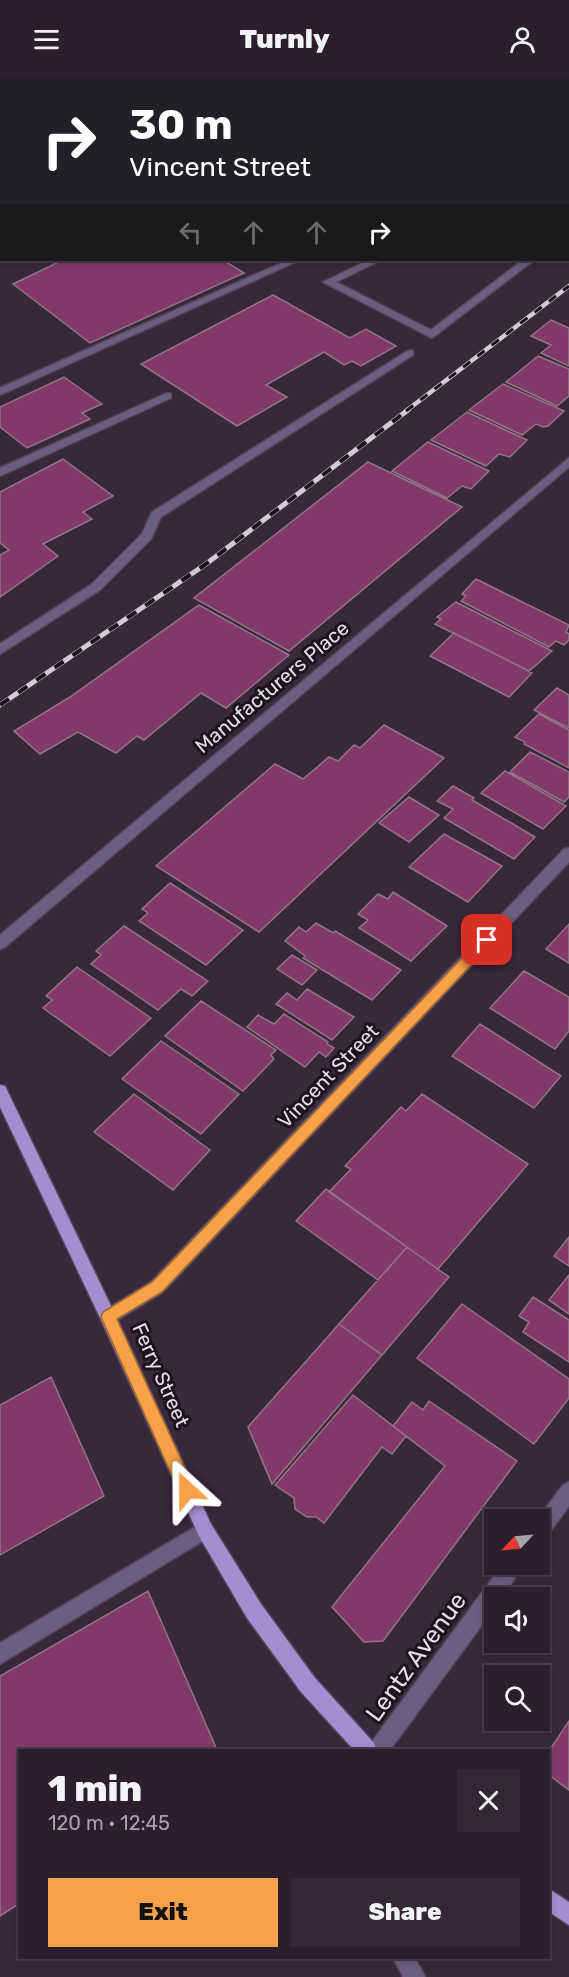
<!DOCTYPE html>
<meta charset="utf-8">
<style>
body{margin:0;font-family:Rubik,sans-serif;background:#332735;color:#f1f3f6;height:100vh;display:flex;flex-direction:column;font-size:22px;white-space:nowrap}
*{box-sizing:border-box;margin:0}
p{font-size:20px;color:#a6a2aa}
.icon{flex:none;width:33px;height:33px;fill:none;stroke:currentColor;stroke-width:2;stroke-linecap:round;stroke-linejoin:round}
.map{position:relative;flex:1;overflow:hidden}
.sheet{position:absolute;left:18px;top:1671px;width:532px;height:210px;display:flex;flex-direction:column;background:#2b1e2d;border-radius:0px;box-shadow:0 3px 9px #0003,0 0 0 2px #473c49}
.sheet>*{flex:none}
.guide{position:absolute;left:0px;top:0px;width:570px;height:183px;box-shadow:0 3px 9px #0003,0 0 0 2px #473c49;background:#202124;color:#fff;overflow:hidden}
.needle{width:39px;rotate:244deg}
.buttons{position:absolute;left:484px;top:1431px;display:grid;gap:12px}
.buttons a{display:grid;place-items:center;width:66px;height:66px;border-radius:0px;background:#2b1e2d;box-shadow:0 3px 9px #0003,0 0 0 2px #473c49;font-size:30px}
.pin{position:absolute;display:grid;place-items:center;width:51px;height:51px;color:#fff;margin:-26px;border-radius:12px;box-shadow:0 3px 9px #0006}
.me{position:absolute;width:66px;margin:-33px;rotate:336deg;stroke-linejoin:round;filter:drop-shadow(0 0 4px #0008)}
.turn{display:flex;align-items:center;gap:21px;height:126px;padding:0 30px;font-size:27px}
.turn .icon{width:78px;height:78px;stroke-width:2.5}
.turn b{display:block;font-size:42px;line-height:51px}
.lanes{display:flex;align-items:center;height:57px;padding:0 30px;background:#0003;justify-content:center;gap:30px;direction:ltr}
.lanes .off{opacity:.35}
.round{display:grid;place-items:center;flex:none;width:63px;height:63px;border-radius:0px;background:#332735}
.summary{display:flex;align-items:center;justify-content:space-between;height:102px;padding:0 30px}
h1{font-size:36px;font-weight:800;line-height:45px}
.action{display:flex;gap:12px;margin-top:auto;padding:12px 30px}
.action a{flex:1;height:69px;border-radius:0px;background:#f7a248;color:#111;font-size:24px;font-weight:800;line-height:69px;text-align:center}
.action a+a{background:#332735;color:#f1f3f6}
header{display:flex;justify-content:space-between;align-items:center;height:78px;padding:0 30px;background:#2b1e2d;font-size:27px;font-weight:800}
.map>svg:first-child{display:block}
</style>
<header><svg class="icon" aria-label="menu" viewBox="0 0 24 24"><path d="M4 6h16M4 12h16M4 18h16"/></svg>Turnly<svg class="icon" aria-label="person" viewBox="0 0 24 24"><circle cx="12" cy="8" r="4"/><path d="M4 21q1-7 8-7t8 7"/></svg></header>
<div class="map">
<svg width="569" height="1899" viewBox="0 0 569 1899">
<rect width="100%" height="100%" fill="#39283c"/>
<path fill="#84396b" stroke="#917486" stroke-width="1.5" d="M51 0H569V48L568 2Z
M63 182H223L244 195 90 265 13 206Z
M273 217 350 260 366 251 396 268 361 288 352 283 344 287 324 274 266 307 287 319 237 348 141 286Z
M551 242 569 250V288L541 275 551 267 531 258Z
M538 278 569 291V318L557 328 506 304Z
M64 299 102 326 82 335 90 341 27 370 0 349V329Z
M503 306 564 333 548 348 543 349 536 346 522 357 469 332Z
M467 334 527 362 510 379 499 376 486 388 431 362Z
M428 364 489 393 471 411 462 408 447 420 392 393Z
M63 381 113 418 83 434 92 441 43 466 58 478 0 519V477L9 472 0 465V414Z
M368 384 462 429 289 573 194 520Z
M476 501 569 547 566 554 569 556V562L564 567 556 563 549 569 461 523 466 518 462 516Z
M456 524 552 573 529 593 435 546 441 541 437 539Z
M199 527 289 577 226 630 201 615 144 662 137 658 116 675 78 654 40 676 14 653 70 619Z
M454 555 519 588 532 595 509 619 430 578Z
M557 610 569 617V650L534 632Z
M539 636 569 652V690L524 666 525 664 515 659Z
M384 647 444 680 259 854 156 788 275 686 303 701 329 679 338 683 354 667 360 670Z
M530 674 569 694V719L564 724 510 694Z
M505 693 566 728 543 751 481 715Z
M453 708 474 720 472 722 535 759 514 781 444 740 453 731 437 723Z
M409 719 439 737 409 764 379 745Z
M444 756 502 788 468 824 409 789Z
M170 805 243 852 206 887 139 843 148 835 142 831Z
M393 814 447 848 411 883 359 850 368 842 358 836 378 816 388 821Z
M316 845 333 855 335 853 401 892 372 922 303 880 305 878 285 863 299 849 306 854Z
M569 846V885L546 871Z
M124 848 208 903 192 918 181 911 158 932 91 886 101 877 96 873Z
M292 877 317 892 302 907 277 891Z
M77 889 151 940 110 978 43 930 52 922 46 918Z
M524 893 569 919V953L555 971 490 930Z
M307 911 354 939 332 962 276 926 287 915 297 922Z
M201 923 276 972 271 977 274 981 243 1013 165 958Z
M284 936 328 964 327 966 334 970 326 979 319 974 305 989 247 949 258 937 274 946Z
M480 946 561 998 534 1030 452 978Z
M161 963 239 1016 201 1056 122 1001Z
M134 1016 210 1072 173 1112 94 1054Z
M422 1016 528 1086 438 1191 329 1114 351 1091 345 1088 401 1029 406 1033Z
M326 1111 407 1169 378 1202 296 1143Z
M569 1159V1188L554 1178Z
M407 1169 449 1199 382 1277 339 1246Z
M569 1197V1236L549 1222Z
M533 1219 569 1242V1284L523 1254 529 1244 519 1238Z
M462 1226 569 1301V1320L534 1366 417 1280Z
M339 1246 382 1277 272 1406 248 1349Z
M51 1299 104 1418 0 1477V1327Z
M353 1317 406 1358 392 1376 382 1369 324 1445 316 1439H307L295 1431 294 1420 275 1407Z
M429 1323 517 1383 383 1563 364 1564 332 1529 445 1388 393 1348 412 1324 423 1332Z
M148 1513 217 1672H20V1825L0 1838V1598Z
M569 1643V1712L549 1697V1673Z"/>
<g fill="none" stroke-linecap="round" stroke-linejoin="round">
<defs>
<path id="lane" d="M0 30 2 31V37L0 36Z
M568 56H569V62H568Z
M2 72V78L0 79V73Z
M569 94V101H568V94Z
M2 114V121H0V115Z
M569 146V153H568V146Z
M288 182H300L0 317V310Z
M369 182H381L336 204 431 252 523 182H534L432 260 323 204Z
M409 272 413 273V277L161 439 151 461 100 512 0 576V566L92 506 142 456 152 434Z
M167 315 171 316V320L0 398V390Z
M205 1443 211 1446 214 1452 211 1458 0 1586V1565Z"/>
<path id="street" d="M569 380V389L5 869 0 871V857Z
M569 770V784L163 1214 114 1244 108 1247 102 1244 100 1239 102 1234 151 1204 564 771Z
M569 1404V1428L546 1459 540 1462V1442H537L563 1407Z
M503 1486H524L502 1520H495V1529L390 1672H368L371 1665Z
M393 1880H415L425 1899H403Z"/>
<path id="primary" d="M0 1007 5 1008 114 1234 211 1446 261 1526 315 1600 374 1665 377 1672H354L301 1614 247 1540 199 1458 102 1244 0 1029Z
M549 1811 569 1824V1847L549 1834Z"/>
</defs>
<use href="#lane" stroke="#554558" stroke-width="3"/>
<use href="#street" stroke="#554558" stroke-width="3"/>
<use href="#primary" stroke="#554558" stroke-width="3"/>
<use href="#lane" fill="#6b5f81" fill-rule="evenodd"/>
<use href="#street" fill="#6b5f81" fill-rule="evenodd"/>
<use href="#primary" fill="#a68dd2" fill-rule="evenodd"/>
<defs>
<path id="rail-far1" d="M406 333 569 208"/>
<path id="rail" d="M0 627 206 486 408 332"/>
</defs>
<use href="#rail-far1" stroke="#d5c8d7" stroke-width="4.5"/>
<use href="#rail" stroke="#d5c8d7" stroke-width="5"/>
<use href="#rail-far1" stroke="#1c141d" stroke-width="3" stroke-dasharray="9" stroke-linecap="butt"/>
<use href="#rail" stroke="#1c141d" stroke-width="4" stroke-dasharray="11" stroke-linecap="butt"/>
</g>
<path fill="#f7a248" stroke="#a1692f" stroke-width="1.5" d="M487 857 493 862 491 866 162 1214 117 1241 195 1412 193 1418 187 1420 181 1418 101 1239 103 1234 152 1204 482 859Z"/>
<g text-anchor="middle" stroke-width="6" stroke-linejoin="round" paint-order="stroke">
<g font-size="20" fill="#e9ddeb" stroke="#1c141d">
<text transform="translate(272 609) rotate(-40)" y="7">Manufacturers Place</text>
<text transform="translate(328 998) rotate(-46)" y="7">Vincent Street</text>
<text transform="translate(161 1297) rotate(66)" y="7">Ferry Street</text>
</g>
<g font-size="24" fill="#e9ddeb" stroke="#1c141d">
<text transform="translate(416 1579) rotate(-54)" y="8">Lentz Avenue</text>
</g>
</g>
</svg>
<div class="buttons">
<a><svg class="needle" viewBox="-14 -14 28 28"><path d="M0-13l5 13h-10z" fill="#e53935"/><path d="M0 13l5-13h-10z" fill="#a6a2aa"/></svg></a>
<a><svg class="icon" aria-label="sound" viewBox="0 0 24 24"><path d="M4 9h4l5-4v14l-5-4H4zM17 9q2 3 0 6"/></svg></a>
<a><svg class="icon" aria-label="search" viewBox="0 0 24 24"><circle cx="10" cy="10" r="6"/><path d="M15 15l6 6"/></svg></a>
</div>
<div class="pin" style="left:487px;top:862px;background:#d93025"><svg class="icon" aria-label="arrive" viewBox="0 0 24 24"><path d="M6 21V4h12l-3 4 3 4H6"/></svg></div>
<svg class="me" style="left:187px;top:1412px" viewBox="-20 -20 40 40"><path d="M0-17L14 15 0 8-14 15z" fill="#f7a248" stroke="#fff" stroke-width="4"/></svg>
<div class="guide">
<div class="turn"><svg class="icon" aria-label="right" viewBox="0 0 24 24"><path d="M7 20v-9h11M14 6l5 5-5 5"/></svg><div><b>30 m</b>Vincent Street</div></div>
<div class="lanes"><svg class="icon off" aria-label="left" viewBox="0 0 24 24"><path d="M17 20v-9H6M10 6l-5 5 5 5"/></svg><svg class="icon off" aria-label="ahead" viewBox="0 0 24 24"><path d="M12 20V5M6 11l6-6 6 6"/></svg><svg class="icon off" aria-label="ahead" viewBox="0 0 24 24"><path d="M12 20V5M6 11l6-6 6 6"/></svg><svg class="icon" aria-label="right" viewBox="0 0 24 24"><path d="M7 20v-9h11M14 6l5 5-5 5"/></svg></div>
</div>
<section class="sheet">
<div class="summary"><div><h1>1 min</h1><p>120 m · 12:45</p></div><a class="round"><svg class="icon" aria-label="close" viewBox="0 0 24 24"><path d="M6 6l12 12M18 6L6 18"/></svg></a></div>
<div class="action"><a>Exit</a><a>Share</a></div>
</section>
</div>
